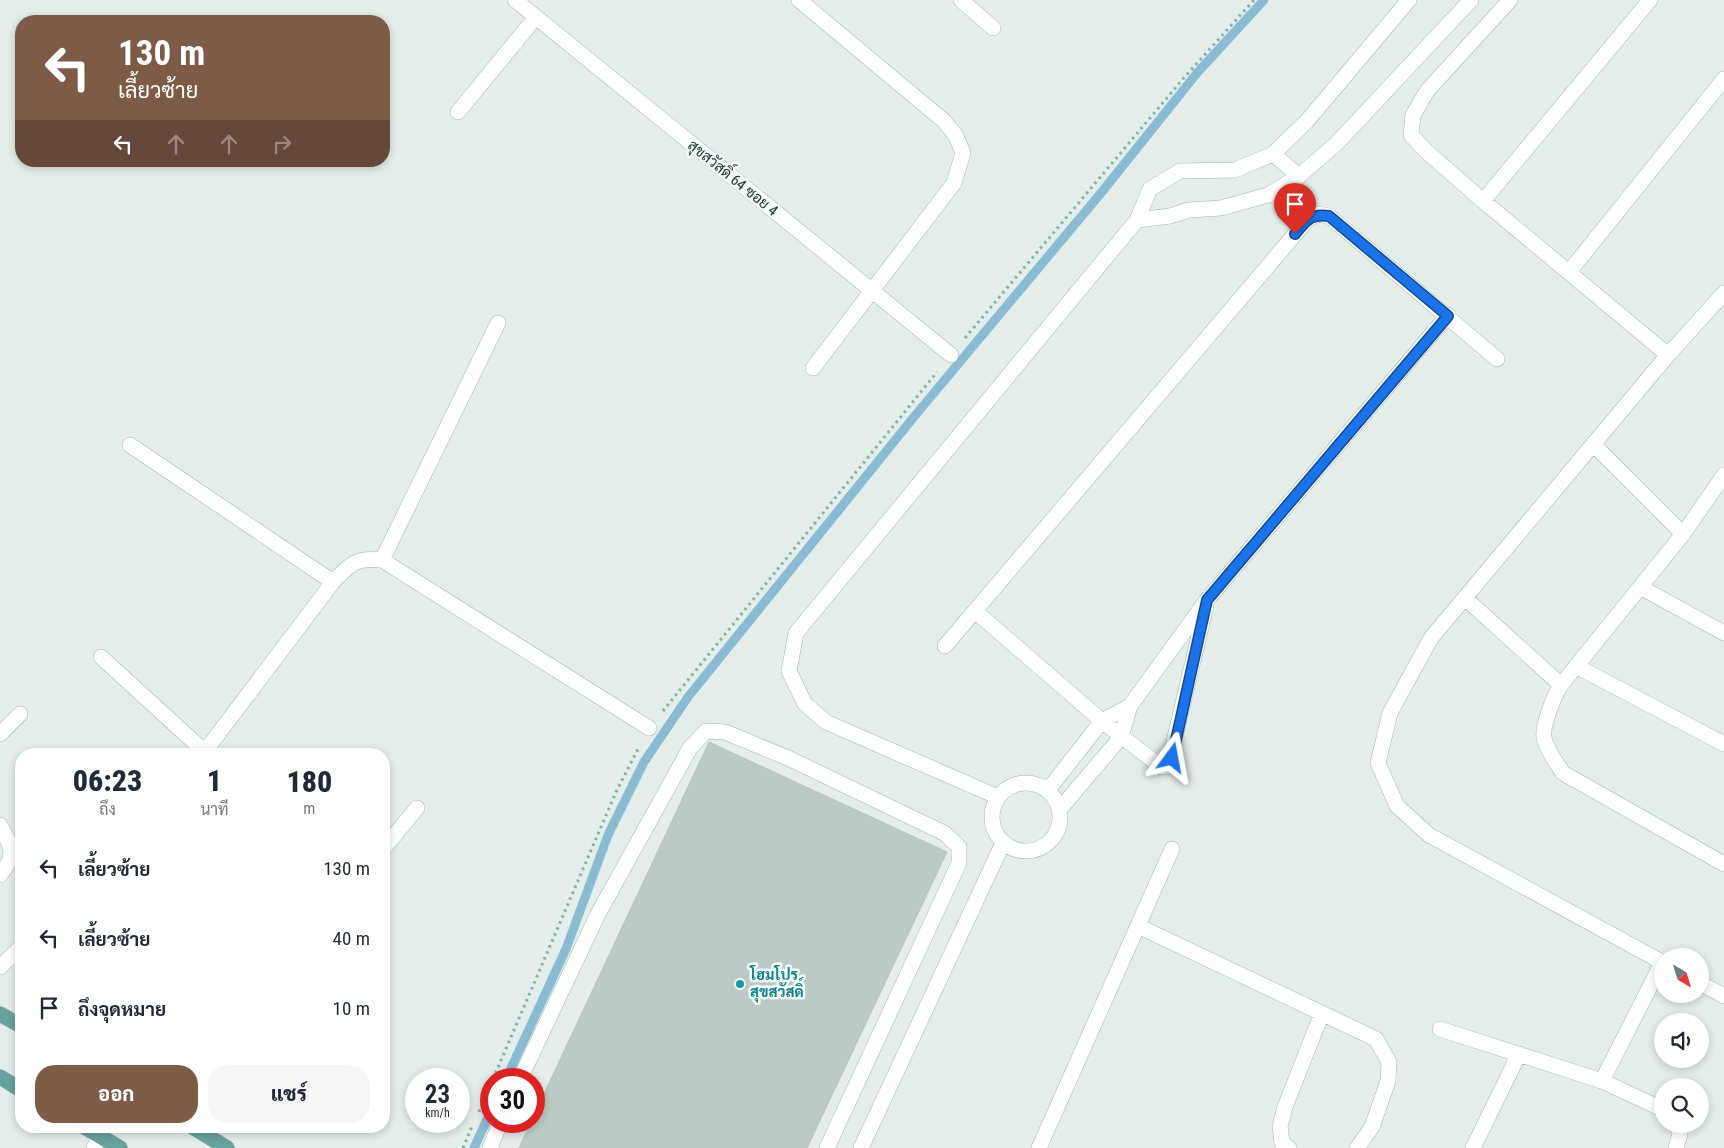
<!DOCTYPE html>
<html lang="th">
<meta charset="utf-8">
<style>
body{margin:0;font-family:"Roboto Condensed",Sarabun,sans-serif;background:#f6f6f7;color:#1f2937;height:100vh;display:flex;flex-direction:column;font-size:19px;white-space:nowrap}
*{box-sizing:border-box;margin:0}
p{font-size:16px;color:#747a83}
.icon{flex:none;width:28px;height:28px;fill:none;stroke:currentColor;stroke-width:2;stroke-linecap:round;stroke-linejoin:round}
.map{position:relative;flex:1;overflow:hidden}
.details{position:absolute;left:15px;top:748px;width:375px;height:385px;display:flex;flex-direction:column;background:#fff;border-radius:20px;box-shadow:0 2px 8px #0003}
.details>*{flex:none}
.guide{position:absolute;left:15px;top:15px;width:375px;height:152px;border-radius:20px;box-shadow:0 2px 8px #0003;background:#7e5b47;color:#fff;overflow:hidden}
.needle{width:32px;rotate:142deg}
.buttons{position:absolute;left:1654px;top:948px;display:grid;gap:10px}
.buttons a{display:grid;place-items:center;width:55px;height:55px;border-radius:50%;background:#fff;box-shadow:0 2px 8px #0003;font-size:25px}
.speed{position:absolute;left:405px;top:1068px;display:flex;gap:10px;font-size:25px;font-weight:700;text-align:center}
.speed>*{display:grid;place-content:center;width:65px;height:65px;border-radius:50%;background:#fff;box-shadow:0 2px 8px #0003;line-height:1}
.speed small{font-size:12px;font-weight:400}
.speed .limit{border:8px solid #d22;background:#fff;color:#111}
.pin{position:absolute;display:grid;place-items:center;width:42px;height:42px;color:#fff;margin:-51px -21px;border-radius:50% 50% 50% 0;rotate:-45deg;box-shadow:0 0 5px #0007}
.pin .icon{rotate:45deg}
.me{position:absolute;width:55px;margin:-28px;rotate:13deg;stroke-linejoin:round;filter:drop-shadow(0 0 4px #0008)}
.turn{display:flex;align-items:center;gap:18px;height:105px;padding:0 20px;font-size:22px}
.turn .icon{width:65px;height:65px;stroke-width:2.5}
.turn b{display:block;font-size:35px;line-height:42px}
.lanes{display:flex;align-items:center;height:48px;padding:0 20px;background:#0003;justify-content:center;gap:25px;direction:ltr}
.lanes .off{opacity:.35}
.eta{display:flex;justify-content:space-evenly;align-items:center;height:85px;text-align:center}
.eta b{font-size:30px;font-weight:800;line-height:35px}
.primary-button{display:flex;gap:10px;margin-top:auto;padding:10px 20px}
.primary-button a{flex:1;height:58px;border-radius:20px;background:#7e5b47;color:#fff;font-size:20px;font-weight:800;line-height:58px;text-align:center}
.primary-button a+a{background:#f6f6f7;color:#1f2937}
ul{padding:0;list-style:none}
li{display:flex;align-items:center;gap:15px;height:70px;padding:0 20px}
li div{flex:1}
li b{display:block;font-size:19px}
li em{font-style:normal}
.map>svg:first-child{display:block}
</style>
<div class="map">
<svg width="1724" height="1148" viewBox="0 0 1724 1148">
<rect width="100%" height="100%" fill="#e3edea"/>
<g fill="none" stroke-linecap="round" stroke-linejoin="round">
<path stroke="#8bbbd2" stroke-width="9" d="M506 1079 566 949 608 835 644 762 688 697 913 418 1101 193 1197 73 1264 0
M474 1148 491 1111"/>
</g>
<path fill="#bbcac6" stroke="#b5c6c2" d="M709 742 947 852 807 1148H519L531 1121H534V1115Z"/>
<g fill="none" stroke-linecap="round" stroke-linejoin="round">
<defs>
<path id="minor" d="M515 0 951 355
M799 0 944 121 956 136 963 153 954 183 813 368
M961 0 993 28
M1510 0 1427 91 1413 115 1411 135 1426 151 1483 201 1668 355
M458 112 536 17
M1273 154 1299 176
M1483 201 1650 0
M1137 220 1170 216 1189 210 1221 208 1268 195 1299 176 1337 143 1471 0
M1569 272 1724 79
M1593 444 1683 534 1724 475
M130 445 333 582C350 564 356 557 382 560L649 728
M382 560 498 323
M1640 587 1724 633
M1465 598 1561 685C1554 696 1542 725 1544 738 1547 751 1556 762 1563 773L1724 864
M975 611 1102 721 1161 767H1168L1206 606
M945 646 1308 219 1318 214 1329 216 1497 359
M101 657 205 752
M1576 666 1724 744
M1561 685 1683 534
M0 734 20 714
M203 754 333 582
M992 817a34 34 0 1 1 68 0a34 34 0 1 1-68 0Z
M1048 790 1102 721 1130 706
M998 797 826 722 805 704 789 671 796 633 1137 220 1150 189 1180 171 1235 170 1273 154 1307 121 1409 0
M1060 809 1121 737 1130 706 1207 600 1448 315
M0 825C12 848 17 854 0 875
M384 848 417 808
M1138 926 1376 1039 1389 1062 1388 1081 1372 1127 1357 1148
M1662 962 1429 835 1397 806 1378 763 1390 713 1431 638 1668 355 1724 293
M0 967 21 947
M1700 983 1724 996
M1440 1029 1602 1081 1662 1109
M520 1079 598 914 690 748 706 731 725 732 788 758 944 833 959 847V863L827 1148
M1602 1081 1662 963
M1676 1124 1680 1134 1676 1148
M94 1148 100 1136
M490 1148 501 1121
M861 1148 1003 843
M1039 1148 1172 849
M1289 1148 1282 1143 1280 1126 1285 1107 1322 1013
M1473 1148 1519 1054"/>
<path id="major" d="M0 1014 21 1026
M0 1077 21 1090
M83 1126 120 1148
M191 1126 227 1148"/>
</defs>
<use href="#minor" stroke="#a5b5b2" stroke-width="16"/>
<use href="#major" stroke="#c1c9c8" stroke-width="16"/>
<path stroke="#83b0aa" stroke-width="3" stroke-dasharray="2.5 4" stroke-linecap="butt" d="M965 338 1182 80 1254 0
M663 711 937 372
M493 1079 616 792 639 747
M479 1112 491 1082
M463 1148 473 1124"/>
<use href="#minor" stroke="#fff" stroke-width="15"/>
<use href="#major" stroke="#67a29d" stroke-width="15"/>
</g>
<g fill="none" stroke-linecap="round" stroke-linejoin="round">
<defs>
<path id="route" d="M1172 758 1207 600 1448 316 1329 216C1310 213 1306 221 1295 234"/>
</defs>
<use href="#route" stroke="#114b97" stroke-width="12"/>
<use href="#route" stroke="#1a73e8" stroke-width="9"/>
</g>
<circle fill="#0f9aa8" stroke="#f3f9f7" stroke-width="2" cx="740" cy="984" r="5"/>
<g text-anchor="middle" stroke-width="5" stroke-linejoin="round" paint-order="stroke">
<g font-size="15" fill="#223e3b" stroke="#f3f9f7">
<text transform="translate(733 178) rotate(39)" y="5">สุขสวัสดิ์ 64 ซอย 4</text>
</g>
<g font-size="15" font-weight="bold" fill="#0d838f" stroke="#f3f9f7" text-anchor="start">
<text x="750" y="980">โฮมโปร<tspan x="750" dy="17">สุขสวัสดิ์</tspan></text>
</g>
</g>
</svg>
<div class="buttons">
<a><svg class="needle" viewBox="-14 -14 28 28"><path d="M0-13l5 13h-10z" fill="#e53935"/><path d="M0 13l5-13h-10z" fill="#747a83"/></svg></a>
<a><svg class="icon" aria-label="sound" viewBox="0 0 24 24"><path d="M4 9h4l5-4v14l-5-4H4zM17 9q2 3 0 6"/></svg></a>
<a><svg class="icon" aria-label="search" viewBox="0 0 24 24"><circle cx="10" cy="10" r="6"/><path d="M15 15l6 6"/></svg></a>
</div>
<div class="speed"><div>23<small>km/h</small></div><div class="limit">30</div></div>
<div class="pin" style="left:1295px;top:234px;background:#d93025"><svg class="icon" aria-label="arrive" viewBox="0 0 24 24"><path d="M6 21V4h12l-3 4 3 4H6"/></svg></div>
<svg class="me" style="left:1172px;top:758px" viewBox="-20 -20 40 40"><path d="M0-17L14 15 0 8-14 15z" fill="#1a73e8" stroke="#fff" stroke-width="4"/></svg>
<div class="guide">
<div class="turn"><svg class="icon" aria-label="left" viewBox="0 0 24 24"><path d="M17 20v-9H6M10 6l-5 5 5 5"/></svg><div><b>130 m</b>เลี้ยวซ้าย</div></div>
<div class="lanes"><svg class="icon" aria-label="left" viewBox="0 0 24 24"><path d="M17 20v-9H6M10 6l-5 5 5 5"/></svg><svg class="icon off" aria-label="ahead" viewBox="0 0 24 24"><path d="M12 20V5M6 11l6-6 6 6"/></svg><svg class="icon off" aria-label="ahead" viewBox="0 0 24 24"><path d="M12 20V5M6 11l6-6 6 6"/></svg><svg class="icon off" aria-label="right" viewBox="0 0 24 24"><path d="M7 20v-9h11M14 6l5 5-5 5"/></svg></div>
</div>
<section class="details">
<div class="eta">
<div><b>06:23</b><p>ถึง</p></div>
<div><b>1</b><p>นาที</p></div>
<div><b>180</b><p>m</p></div>
</div>
<ul>
<li><svg class="icon" aria-label="left" viewBox="0 0 24 24"><path d="M17 20v-9H6M10 6l-5 5 5 5"/></svg><div><b>เลี้ยวซ้าย</b></div><em>130 m</em></li>
<li><svg class="icon" aria-label="left" viewBox="0 0 24 24"><path d="M17 20v-9H6M10 6l-5 5 5 5"/></svg><div><b>เลี้ยวซ้าย</b></div><em>40 m</em></li>
<li><svg class="icon" aria-label="arrive" viewBox="0 0 24 24"><path d="M6 21V4h12l-3 4 3 4H6"/></svg><div><b>ถึงจุดหมาย</b></div><em>10 m</em></li>
</ul>
<div class="primary-button"><a>ออก</a><a>แชร์</a></div>
</section>
</div>
